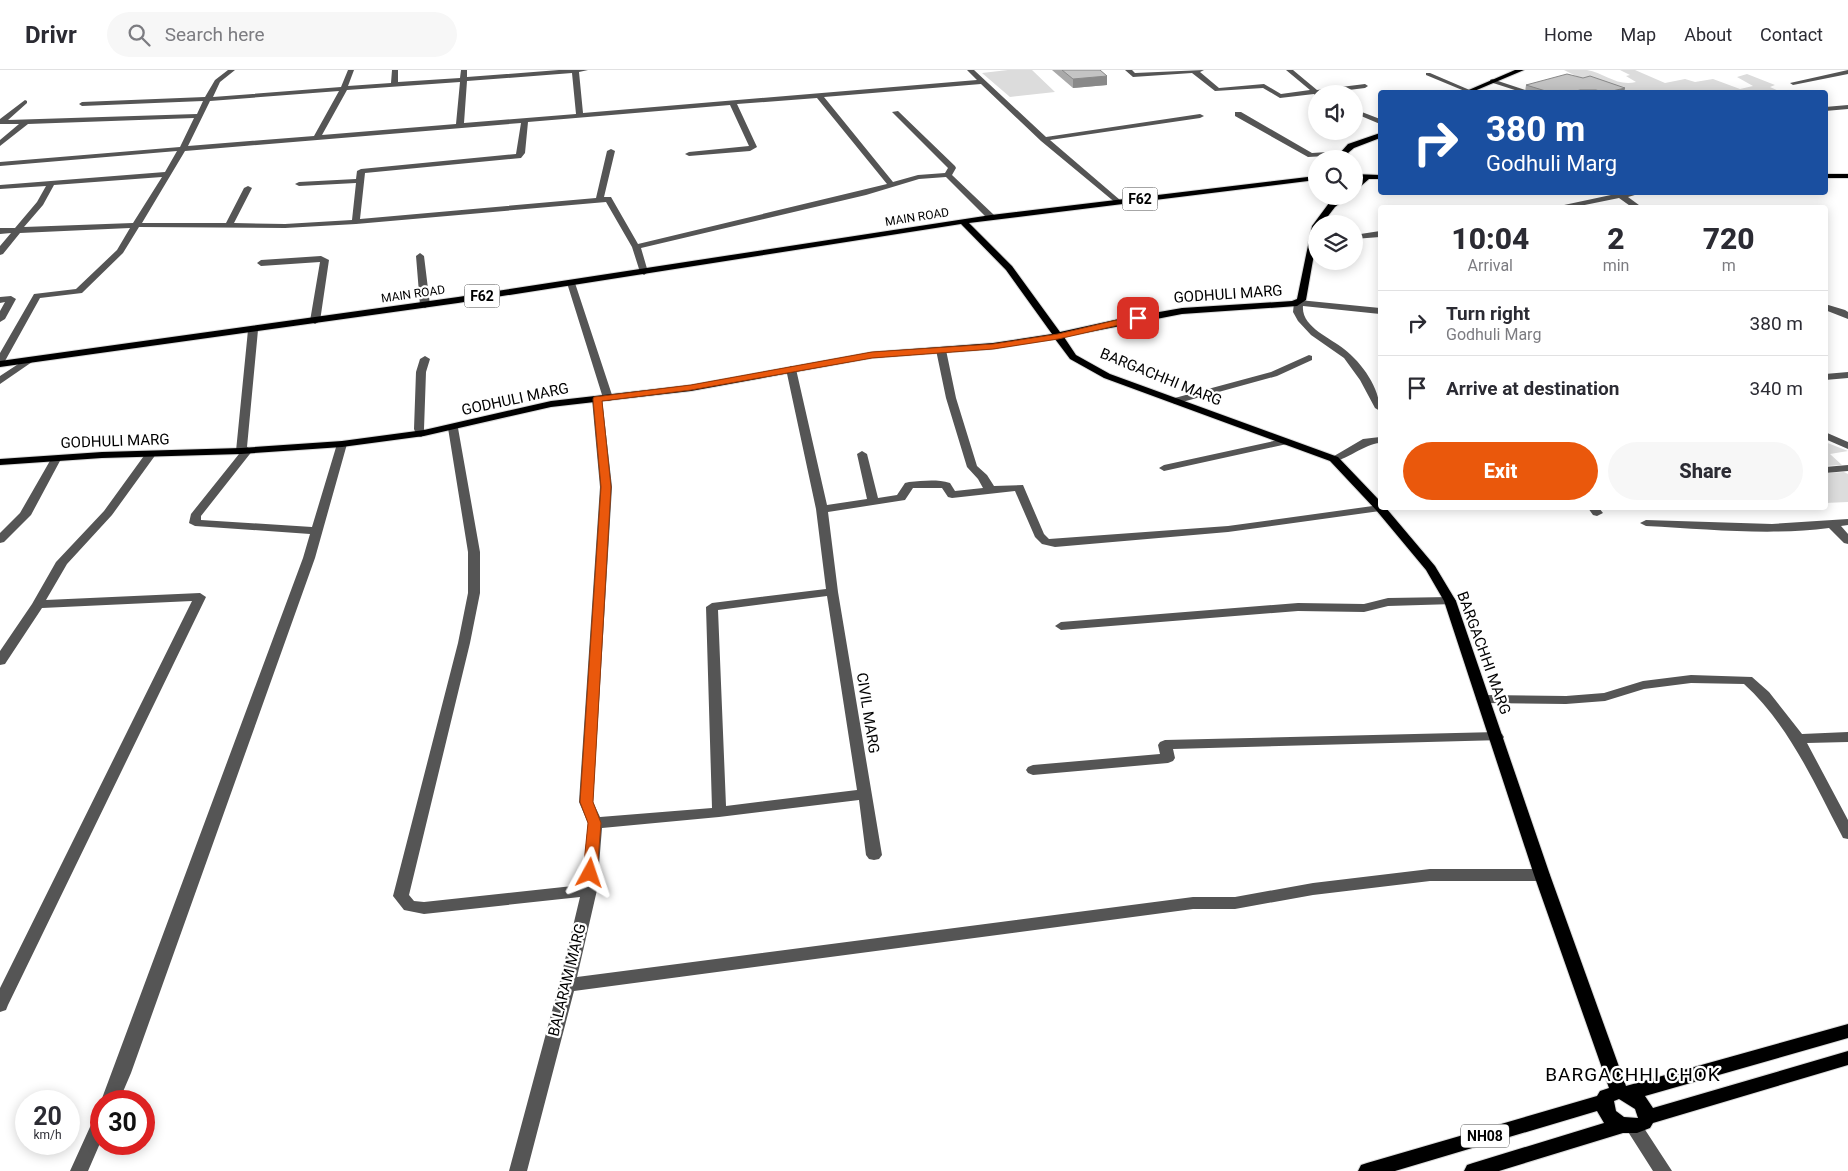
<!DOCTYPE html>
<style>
body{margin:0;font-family:Roboto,sans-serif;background:#f7f7f7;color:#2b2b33;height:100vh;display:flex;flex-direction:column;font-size:19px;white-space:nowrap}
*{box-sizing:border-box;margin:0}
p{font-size:16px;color:#7c7c81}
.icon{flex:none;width:28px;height:28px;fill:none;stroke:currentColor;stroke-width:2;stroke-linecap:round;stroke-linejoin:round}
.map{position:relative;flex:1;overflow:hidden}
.side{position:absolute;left:1378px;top:135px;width:450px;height:305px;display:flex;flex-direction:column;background:#fff;border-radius:5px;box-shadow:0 2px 12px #0003}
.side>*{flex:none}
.top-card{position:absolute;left:1378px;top:20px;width:450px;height:105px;border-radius:5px;box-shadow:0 2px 12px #0003;background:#1a4fa0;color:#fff;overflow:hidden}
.buttons{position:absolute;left:1308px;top:15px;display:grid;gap:10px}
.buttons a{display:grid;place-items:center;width:55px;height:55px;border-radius:50%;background:#fff;box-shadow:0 2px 12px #0003;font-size:25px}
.speed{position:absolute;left:15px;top:1020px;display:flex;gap:10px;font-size:25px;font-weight:700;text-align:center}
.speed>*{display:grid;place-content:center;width:65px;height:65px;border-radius:50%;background:#fff;box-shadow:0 2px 12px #0003;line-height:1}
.speed small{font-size:12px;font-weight:400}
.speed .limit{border:8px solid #d22;background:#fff;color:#111}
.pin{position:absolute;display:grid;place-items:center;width:42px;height:42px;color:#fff;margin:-21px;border-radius:10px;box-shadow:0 2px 8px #0006}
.me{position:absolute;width:55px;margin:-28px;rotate:5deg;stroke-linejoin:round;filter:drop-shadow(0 0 4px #0008)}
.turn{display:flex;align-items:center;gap:18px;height:105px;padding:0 25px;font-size:22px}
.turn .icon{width:65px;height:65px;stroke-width:2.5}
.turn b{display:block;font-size:35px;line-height:42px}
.eta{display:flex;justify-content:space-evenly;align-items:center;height:85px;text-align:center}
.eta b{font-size:30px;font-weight:800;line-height:35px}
.button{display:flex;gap:10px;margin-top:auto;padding:10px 25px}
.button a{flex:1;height:58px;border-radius:30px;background:#ea580c;color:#fff;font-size:20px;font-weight:800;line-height:58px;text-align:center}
.button a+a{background:#f7f7f7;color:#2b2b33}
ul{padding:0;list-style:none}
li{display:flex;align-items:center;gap:15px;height:65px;padding:0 25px;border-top:1px solid #e1e1e2}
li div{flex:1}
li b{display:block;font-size:19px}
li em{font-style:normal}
header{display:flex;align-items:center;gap:30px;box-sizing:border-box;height:70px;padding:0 25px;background:#fff;border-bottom:1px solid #e1e1e2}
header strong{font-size:24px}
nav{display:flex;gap:28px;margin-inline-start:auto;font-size:18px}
.search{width:350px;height:45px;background:#f7f7f7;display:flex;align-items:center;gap:12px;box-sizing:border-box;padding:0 18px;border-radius:28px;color:#7c7c81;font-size:19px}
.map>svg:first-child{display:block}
</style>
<header>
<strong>Drivr</strong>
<div class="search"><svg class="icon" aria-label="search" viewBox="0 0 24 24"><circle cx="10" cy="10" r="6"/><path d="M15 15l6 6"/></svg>Search here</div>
<nav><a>Home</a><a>Map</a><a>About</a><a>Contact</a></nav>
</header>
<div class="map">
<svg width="1848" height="1101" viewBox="0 0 1848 1101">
<rect width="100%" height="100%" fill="#fff"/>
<path fill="#dcdcdc" d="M1008 0H1032L1055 22 1010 27 982 3Z
M1564 0C1571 0 1580 0 1587 0 1604 3 1618 17 1636 12L1626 6 1630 5 1620 0H1635L1665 13 1685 9 1695 12 1713 9 1740 19 1753 16 1737 7 1747 4 1775 15 1770 17 1781 22H1598L1588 12Z
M1825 372 1848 381 1830 384 1842 395 1825 396Z
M1844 402 1848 404V432L1825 433V403Z"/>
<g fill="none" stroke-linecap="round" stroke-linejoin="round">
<defs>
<path id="major" d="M1515 0H1524L1472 22H1464Z
M1380 63V68L1354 78 1348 83 1353 89H1345L1340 83 1348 74Z
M1354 104 1380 105V109H1369L1354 122V116L1360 109 1354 108Z
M1825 104H1848V108H1825Z
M1316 106V110L969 153 1012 196 1060 262 1119 249 1182 238 1292 231 1297 229 1312 156 1329 133 1339 126H1349L1335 137 1322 154H1316V173L1306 230 1297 236 1182 244 1064 267 1076 285 1110 304 1338 387 1380 431V438H1386L1435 496 1456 531 1550 805 1626 1016 1848 954V968L1645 1026 1653 1038 1848 981V995L1653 1053 1650 1058 1637 1063H1623L1499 1101H1464L1467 1095 1473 1093 1604 1053 1597 1041 1395 1101H1358L1361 1095 1367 1093 1597 1026 1600 1021 1609 1018 1534 805 1444 531 1426 500 1376 440 1330 391 1104 308 1070 289 1055 269 993 279 872 288 691 321 551 337 424 366 342 377 241 384 102 388 0 395V389L102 382 241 378 342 371 424 360 551 331 691 315 872 282 993 273 1052 264 1006 200 961 154 458 233 0 297V291L458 227 991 145ZM1619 1029 1635 1039 1638 1048 1624 1047 1616 1041 1614 1031Z"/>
</defs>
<use href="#major" stroke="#dbdbdb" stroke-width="2"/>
<path fill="#555" fill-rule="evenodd" d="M228 0H235L220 12 213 27 341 17 348 0H354L348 16 391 13 392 0H398V12L460 8 461 0H467V7L559 0H588L579 2 583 43 977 10 967 0H974L1046 67 1200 44 1204 46 1200 48 1050 70 1120 130 1121 132 1117 134 1041 71 981 14 824 27 893 112 918 105 945 103 948 98 892 42 898 41 955 96 956 98 952 105 994 145V149H988L946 107 919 109 866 125 641 178 648 202 644 205 640 202 632 177 606 132 356 154 285 158 139 157 123 183 82 223 40 228 5 291 0 294V283L34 224 76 219 117 180 130 158 20 163 3 184 0 185V176L11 163 0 164V158H15L37 132 46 116 0 119V115L165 102 177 81 0 96V92L180 77 194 48 28 54 0 76V70L19 54H0V49L25 30 27 31V33L8 50 197 44 203 31 82 36 79 34 82 32 205 27 215 10ZM572 3 576 44 464 53 467 11ZM460 12 456 54 322 65 347 20ZM339 21 314 66 188 76 210 31ZM817 28 887 114 638 174 611 127H604L615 81 611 79 607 81 596 128 360 149 365 103 521 88 525 83 528 52 730 35 749 76 689 82 685 84 689 86 750 81 757 77 737 34ZM521 53 516 84 361 99 357 101 356 109 299 112 295 114 299 116 356 113 352 150 285 154 234 153 252 118 248 116 244 118 226 153H142L185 81ZM162 107 133 153 24 157 43 135 54 115Z
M1125 0H1132L1135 3 1204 0 1200 2 1219 18 1264 14 1281 24 1310 20 1286 0H1293L1317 20 1365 14 1368 16 1365 18 1316 24V26L1314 24 1280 28 1263 18 1215 21 1192 3 1133 7Z
M1848 0V4L1793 15 1790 13Z
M1426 3H1430L1472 21 1467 22 1426 5Z
M1492 9 1528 21 1529 22H1521L1490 12V10Z
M1848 35V39L1825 41V37Z
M1354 39 1380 49V54L1354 43Z
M1235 42H1241L1312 83 1344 81 1348 83 1344 85 1308 87 1235 46Z
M1625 122H1645L1628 127 1643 138H1633L1619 128 1570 138H1550Z
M1380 161V167L1354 169V165Z
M420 183 424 186 430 235 425 238 420 235 416 186Z
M321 186 329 190 320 251 315 254 310 251 320 192 261 196 257 193 261 190Z
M571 210 575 213 613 328 612 330 608 331 603 328 567 213Z
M11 226 16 229 5 249 0 252V241L5 232 0 233V227Z
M1299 230 1380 238V244L1303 236C1301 257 1331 268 1344 279 1362 293 1380 318 1380 341L1375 338 1360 310 1344 288 1311 265 1298 251 1293 242 1294 233Z
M1825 234 1845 240 1848 242V249L1825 240Z
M253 257 258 260 247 377 253 380 201 446V450L312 457 337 374 342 371 347 374 315 488 131 1003 119 1031H101L303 488 310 464 195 456 189 453 191 444 239 384 236 381 248 260Z
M941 277 946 280 956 328 977 396 987 405 994 416 1023 415 1044 464 1049 469 1228 456 1380 435V438H1386L1380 441 1228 462 1055 477 1042 474 1035 467 1015 421 952 428 948 427 942 418H913L905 430 828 442 838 522 882 785 879 789 874 790 869 789 866 785 859 730 719 747 602 758 597 820 577 907 1193 827H1235L1313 813 1430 799H1542L1547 801 1550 805 1547 809 1542 811H1430L1313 825 1235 839H1193L574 921 527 1101H509L559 915 580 827 424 844 404 840 393 826 458 573 468 523V482L448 358 453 355 458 358 480 482V523L470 573 409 825 414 831 424 832 582 815 588 753 579 732 600 417 592 329 593 327H601L602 329 612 417 593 732 600 747 712 738 706 537 712 533 826 519 816 439 786 299 791 296 796 299 827 435 867 429 857 384 862 381 867 384 878 428 897 425 905 413 909 412C923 411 936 409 950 413L955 421 983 418 978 409 967 397 946 328 936 280ZM827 526 857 720 726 736 718 540Z
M1309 285 1312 286V290L1277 306 1175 334 1170 331 1171 329 1271 302Z
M425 286 430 289 426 302 424 359 426 364 421 367 417 366 414 359 416 302 420 289Z
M29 287 32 288V292L0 314V306Z
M1848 302V308L1825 310V304Z
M1825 362 1848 372V379L1825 369Z
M1380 367V373C1363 374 1342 394 1330 391L1329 389 1363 369Z
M1283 369 1288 372 1287 374 1164 401 1159 398 1164 395Z
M150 382 155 385 154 387 112 445 67 494 46 530 200 523 206 527 8 935 6 940 0 942V918L192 531 42 538 5 594 0 595V581L32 534 56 492 104 441 146 383Z
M56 386 61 389 31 445 4 472 0 473V463L20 443 51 389Z
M1848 395V401L1825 403V397Z
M1588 438H1599L1603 443 1597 446 1593 445Z
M1848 449V455L1841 456 1848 464V474L1844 473 1829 458C1769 466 1707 459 1646 456L1640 453 1646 450 1772 454Z
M1450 527 1454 528 1456 531 1454 534 1388 536 1364 542 1298 541 1061 560 1055 556 1061 552 1298 533 1364 534 1388 528Z
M1691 605 1752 607 1769 622 1802 664 1848 662V672L1807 673 1848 750V769L1843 768 1841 764C1813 711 1789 655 1744 614L1691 613 1644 619 1605 631 1566 634 1483 633 1476 629 1483 625 1566 626 1604 623 1643 611Z
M1497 662 1502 664 1504 667 1502 670 1173 679 1175 688 1173 691 1168 693 1033 705 1028 703 1026 700 1028 697 1033 695 1160 684 1158 675 1160 672 1165 670Z
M101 1043V1071L88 1101H70L95 1046Z
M1634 1049 1640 1052 1672 1101H1653L1625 1057 1628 1052Z"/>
<use href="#major" fill="#000" fill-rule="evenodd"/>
</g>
<path fill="#a9a9a9" d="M1052 0H1100L1107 6V15L1073 18Z
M1583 8 1625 18 1624 22H1525L1526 15Z"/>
<path fill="#898989" d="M1107 6V15L1073 18V9Z
M1625 18 1624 22H1608Z"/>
<path fill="#c4c4c4" stroke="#898989" d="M1062 0H1100L1107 6 1073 9Z
M1567 4 1583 8 1590 6 1625 18 1608 22H1603L1596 20H1580L1572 22H1549L1526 15Z"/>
<path fill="#ea580c" stroke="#983908" d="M1138 245 1142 248 1141 250 1058 269 993 279 872 288 691 320 602 331 611 417 593 732 601 753 597 803 595 807H585L583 803 588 753 580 732 601 417 593 329 594 327 691 315 872 282 993 274 1058 264Z"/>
<g text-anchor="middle" stroke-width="4.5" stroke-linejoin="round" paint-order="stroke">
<g font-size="12" fill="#000" stroke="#fff">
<text transform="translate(917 147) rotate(-9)" y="4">MAIN ROAD</text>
<text transform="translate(413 224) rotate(-8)" y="4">MAIN ROAD</text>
</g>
<g fill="#fff" stroke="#4c4c4c" stroke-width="1">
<rect x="1122.5" y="117.5" width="35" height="23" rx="4"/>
<rect x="464.5" y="214.5" width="35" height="23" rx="4"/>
<rect x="1461" y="1054.5" width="48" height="23" rx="4"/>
</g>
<g font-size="14" font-weight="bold" fill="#000">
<text x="1140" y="134">F62</text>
<text x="482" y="231">F62</text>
<text x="1485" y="1071">NH08</text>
</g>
<g font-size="15" fill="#000" stroke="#fff">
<text transform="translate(1228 224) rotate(-4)" y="5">GODHULI MARG</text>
<text transform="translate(1161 307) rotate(22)" y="5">BARGACHHI MARG</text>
<text transform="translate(515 329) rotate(-12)" y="5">GODHULI MARG</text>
<text transform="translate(115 371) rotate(-2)" y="5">GODHULI MARG</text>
<text transform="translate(1484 583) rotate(70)" y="5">BARGACHHI MARG</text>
<text transform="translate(868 643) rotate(81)" y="5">CIVIL MARG</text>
<text transform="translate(567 910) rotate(-76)" y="5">BALARAM MARG</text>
</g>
<g font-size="19" letter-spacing="1" fill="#000" stroke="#fff">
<text x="1633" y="1011">BARGACHHI CHOK</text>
</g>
</g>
</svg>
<div class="buttons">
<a><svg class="icon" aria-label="sound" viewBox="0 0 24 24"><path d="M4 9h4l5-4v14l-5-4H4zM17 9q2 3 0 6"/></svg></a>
<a><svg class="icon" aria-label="search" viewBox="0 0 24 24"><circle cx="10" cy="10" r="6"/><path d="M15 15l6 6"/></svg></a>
<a><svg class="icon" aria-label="layers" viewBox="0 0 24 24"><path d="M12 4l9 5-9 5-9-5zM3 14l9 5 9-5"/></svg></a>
</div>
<div class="speed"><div>20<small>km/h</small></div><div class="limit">30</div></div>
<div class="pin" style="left:1138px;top:248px;background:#d93025"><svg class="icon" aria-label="arrive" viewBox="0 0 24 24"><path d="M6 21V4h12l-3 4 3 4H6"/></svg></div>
<svg class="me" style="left:590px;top:803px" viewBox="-20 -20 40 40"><path d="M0-17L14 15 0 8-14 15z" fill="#ea580c" stroke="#fff" stroke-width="4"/></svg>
<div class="top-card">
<div class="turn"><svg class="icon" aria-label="right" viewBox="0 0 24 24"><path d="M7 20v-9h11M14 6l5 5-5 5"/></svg><div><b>380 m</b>Godhuli Marg</div></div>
</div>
<section class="side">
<div class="eta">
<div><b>10:04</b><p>Arrival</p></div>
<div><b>2</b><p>min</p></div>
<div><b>720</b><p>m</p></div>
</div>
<ul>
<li><svg class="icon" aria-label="right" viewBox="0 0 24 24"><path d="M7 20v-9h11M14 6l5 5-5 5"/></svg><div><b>Turn right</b><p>Godhuli Marg</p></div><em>380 m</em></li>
<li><svg class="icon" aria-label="arrive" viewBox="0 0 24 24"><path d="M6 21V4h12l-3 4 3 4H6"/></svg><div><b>Arrive at destination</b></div><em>340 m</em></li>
</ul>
<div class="button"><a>Exit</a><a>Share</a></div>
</section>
</div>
